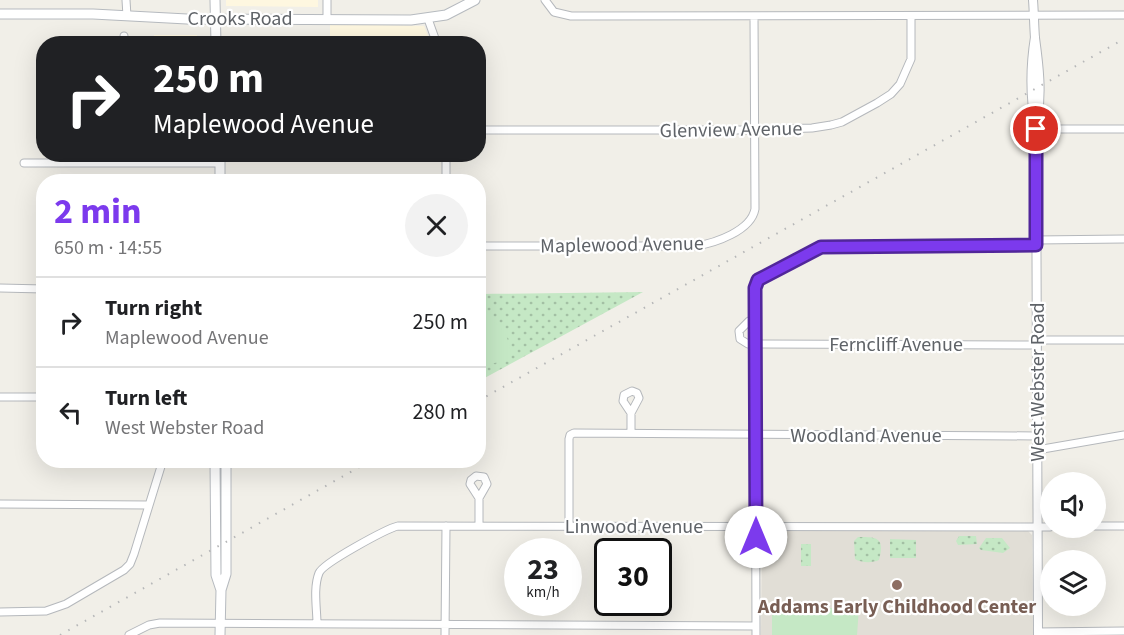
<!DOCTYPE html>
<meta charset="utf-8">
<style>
body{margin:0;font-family:"Source Sans 3",sans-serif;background:#f2f2f2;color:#202124;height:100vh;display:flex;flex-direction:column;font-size:22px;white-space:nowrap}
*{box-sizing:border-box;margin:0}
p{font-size:20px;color:#757577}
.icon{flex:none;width:33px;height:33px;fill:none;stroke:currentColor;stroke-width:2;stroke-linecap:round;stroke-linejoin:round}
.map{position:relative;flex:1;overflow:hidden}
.drawer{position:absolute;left:36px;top:174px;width:450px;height:294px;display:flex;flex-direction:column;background:#fff;border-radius:24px;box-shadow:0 6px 24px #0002}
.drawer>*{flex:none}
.hud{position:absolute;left:36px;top:36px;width:450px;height:126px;border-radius:24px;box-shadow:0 6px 24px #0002;background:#202124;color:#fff;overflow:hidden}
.fabs{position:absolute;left:1040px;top:472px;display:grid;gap:12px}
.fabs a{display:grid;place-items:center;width:66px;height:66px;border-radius:50%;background:#fff;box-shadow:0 6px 24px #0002;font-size:30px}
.speed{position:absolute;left:504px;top:538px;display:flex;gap:12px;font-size:30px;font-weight:700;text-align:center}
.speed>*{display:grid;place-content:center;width:78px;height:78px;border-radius:50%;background:#fff;box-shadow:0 6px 24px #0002;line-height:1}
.speed small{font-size:15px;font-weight:400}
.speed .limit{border:3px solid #111;border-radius:9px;background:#fff;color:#111}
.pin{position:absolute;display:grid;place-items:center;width:51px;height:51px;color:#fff;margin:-26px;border:3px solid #fff;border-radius:50%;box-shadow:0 2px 6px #0007}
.me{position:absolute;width:66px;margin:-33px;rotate:0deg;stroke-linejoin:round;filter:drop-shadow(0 0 4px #0008)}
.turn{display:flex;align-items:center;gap:21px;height:126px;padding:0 18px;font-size:27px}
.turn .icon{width:78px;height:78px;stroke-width:2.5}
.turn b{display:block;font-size:42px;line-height:51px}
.round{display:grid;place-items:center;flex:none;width:63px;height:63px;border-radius:32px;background:#f2f2f2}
.headline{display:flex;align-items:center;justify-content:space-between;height:102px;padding:0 18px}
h1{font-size:36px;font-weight:700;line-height:45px;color:#7c3aed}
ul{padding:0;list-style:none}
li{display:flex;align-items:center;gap:18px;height:90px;padding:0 18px;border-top:2px solid #e0e0e0}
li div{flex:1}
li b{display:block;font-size:22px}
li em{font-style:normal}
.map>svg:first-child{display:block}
</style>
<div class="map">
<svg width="1124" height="635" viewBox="0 0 1124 635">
<defs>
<pattern id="park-dots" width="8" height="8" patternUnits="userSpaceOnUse" patternTransform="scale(1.5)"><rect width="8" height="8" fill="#c5e8c5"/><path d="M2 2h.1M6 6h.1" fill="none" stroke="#a3c0a4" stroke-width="1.8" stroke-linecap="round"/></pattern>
</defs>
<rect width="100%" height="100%" fill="#f1efe8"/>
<path fill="#fef7e0" d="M226 0H318V7L226 6Z
M330 24 424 26 431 43H330Z
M154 35H197V43H154Z"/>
<path fill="#e1ded6" d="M762 530 1028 531 1032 535 1033 635H761Z"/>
<path fill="url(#park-dots)" d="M643 292 479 381V294Z
M959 536H976L977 544 958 545 956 541Z
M858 537C877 537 885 537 879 560 873 563 861 563 855 559L854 541Z
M986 538H1002L1010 548 1003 553 981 550 979 548Z
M890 539 916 540V558H890Z
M801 544H811V566H801Z"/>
<path fill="#c5e8c5" d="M479 315C500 320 513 339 510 360L479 366Z
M779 608H859L857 635H772V615Z"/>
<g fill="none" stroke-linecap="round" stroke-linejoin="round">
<defs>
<path id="minor" d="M126 0 127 16
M327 0V18
M545 0 554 12 571 16 1124 15
M428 19 437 44
M124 36V44
M1036 129H1124
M478 130H746L812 128 831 125 842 122 877 103 891 94 900 84 911 59V16
M446 154V182
M24 163H220
M1036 240 1124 239
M478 246H696C715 243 751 231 755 209L754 16
M0 288 44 289
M755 319 749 321 739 331 740 339 748 344 1037 345
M1036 340H1124
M0 397H44
M631 413 623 401 624 395 632 391 637 393 639 398 631 413V433
M1037 450 1124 435
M479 498 470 484 471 480 476 476 484 477 487 484 479 498V525
M0 504 149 505
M569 526V439L570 435 574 433 1037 436
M1095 526H1124
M0 612 46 611 66 604 124 570 130 564 134 554 163 460
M317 624C317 609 313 588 319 573 323 563 386 529 398 526L1050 527
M1038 632 1124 631
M129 635 149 625 160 623 756 626
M445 635 446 526
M756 635 755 288 758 280 821 247 1036 245"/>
<path id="tertiary" d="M1033 0C1034 12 1034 25 1035 38 1039 67 1042 93 1037 122
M1035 37C1030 68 1030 98 1036 129L1038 635"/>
<path id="secondary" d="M215 0 216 44
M0 14H93L187 19 411 20 446 15 475 0
M220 154V182
M215 460 216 575 221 590
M220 635 221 590 226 574V460"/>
</defs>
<use href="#minor" stroke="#b5b8bc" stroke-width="9"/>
<use href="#tertiary" stroke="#b5b8bc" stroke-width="10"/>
<use href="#secondary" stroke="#b6babf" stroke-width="11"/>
<use href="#minor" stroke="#fff" stroke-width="7"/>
<use href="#tertiary" stroke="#fff" stroke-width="8"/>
<use href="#secondary" stroke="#fff" stroke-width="9"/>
<path stroke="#b6b7b8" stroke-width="2" stroke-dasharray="1.5 8" stroke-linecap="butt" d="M478 401 1124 39
M60 635 372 460"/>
</g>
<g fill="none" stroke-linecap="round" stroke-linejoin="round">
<defs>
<path id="route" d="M756 537 755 288 758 280 821 247 1036 245V129"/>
</defs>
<use href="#route" stroke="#51269a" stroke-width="15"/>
<use href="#route" stroke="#7c3aed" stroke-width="10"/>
</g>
<circle fill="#8d6e63" stroke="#fff" stroke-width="2" cx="897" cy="585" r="6"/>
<g text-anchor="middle" stroke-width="4.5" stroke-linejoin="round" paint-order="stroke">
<g font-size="20" fill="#5f6368" stroke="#fff">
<text x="240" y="25">Crooks Road</text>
<text transform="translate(731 129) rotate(-1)" y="7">Glenview Avenue</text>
<text transform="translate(622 244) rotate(-1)" y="7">Maplewood Avenue</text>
<text x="896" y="351">Ferncliff Avenue</text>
<text transform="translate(1037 382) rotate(-90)" y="7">West Webster Road</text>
<text x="866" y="442">Woodland Avenue</text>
<text x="634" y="533">Linwood Avenue</text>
</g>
<g font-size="20" font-weight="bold" fill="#785e54" stroke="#fff">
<text x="897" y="613">Addams Early Childhood Center</text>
</g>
</g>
</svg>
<div class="fabs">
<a><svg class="icon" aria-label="sound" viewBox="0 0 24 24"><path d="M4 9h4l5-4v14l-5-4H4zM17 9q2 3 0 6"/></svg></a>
<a><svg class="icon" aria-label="layers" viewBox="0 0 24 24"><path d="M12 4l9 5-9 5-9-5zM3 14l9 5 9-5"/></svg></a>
</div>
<div class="speed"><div>23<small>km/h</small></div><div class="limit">30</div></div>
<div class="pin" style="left:1036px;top:129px;background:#d93025"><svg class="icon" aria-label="arrive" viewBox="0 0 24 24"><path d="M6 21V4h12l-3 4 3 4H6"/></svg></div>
<svg class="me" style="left:756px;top:537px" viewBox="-20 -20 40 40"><circle r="19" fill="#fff"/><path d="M0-13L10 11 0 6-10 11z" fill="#7c3aed"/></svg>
<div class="hud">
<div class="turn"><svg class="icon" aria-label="right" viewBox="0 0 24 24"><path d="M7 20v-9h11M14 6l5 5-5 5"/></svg><div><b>250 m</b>Maplewood Avenue</div></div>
</div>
<section class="drawer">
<div class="headline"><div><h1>2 min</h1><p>650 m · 14:55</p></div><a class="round"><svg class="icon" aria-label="close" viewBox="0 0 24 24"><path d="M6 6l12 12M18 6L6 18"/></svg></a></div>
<ul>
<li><svg class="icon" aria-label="right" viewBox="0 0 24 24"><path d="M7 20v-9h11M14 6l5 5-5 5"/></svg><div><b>Turn right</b><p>Maplewood Avenue</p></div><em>250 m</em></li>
<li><svg class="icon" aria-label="left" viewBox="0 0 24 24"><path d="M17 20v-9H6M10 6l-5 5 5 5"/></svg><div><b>Turn left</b><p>West Webster Road</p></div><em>280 m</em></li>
</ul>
</section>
</div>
